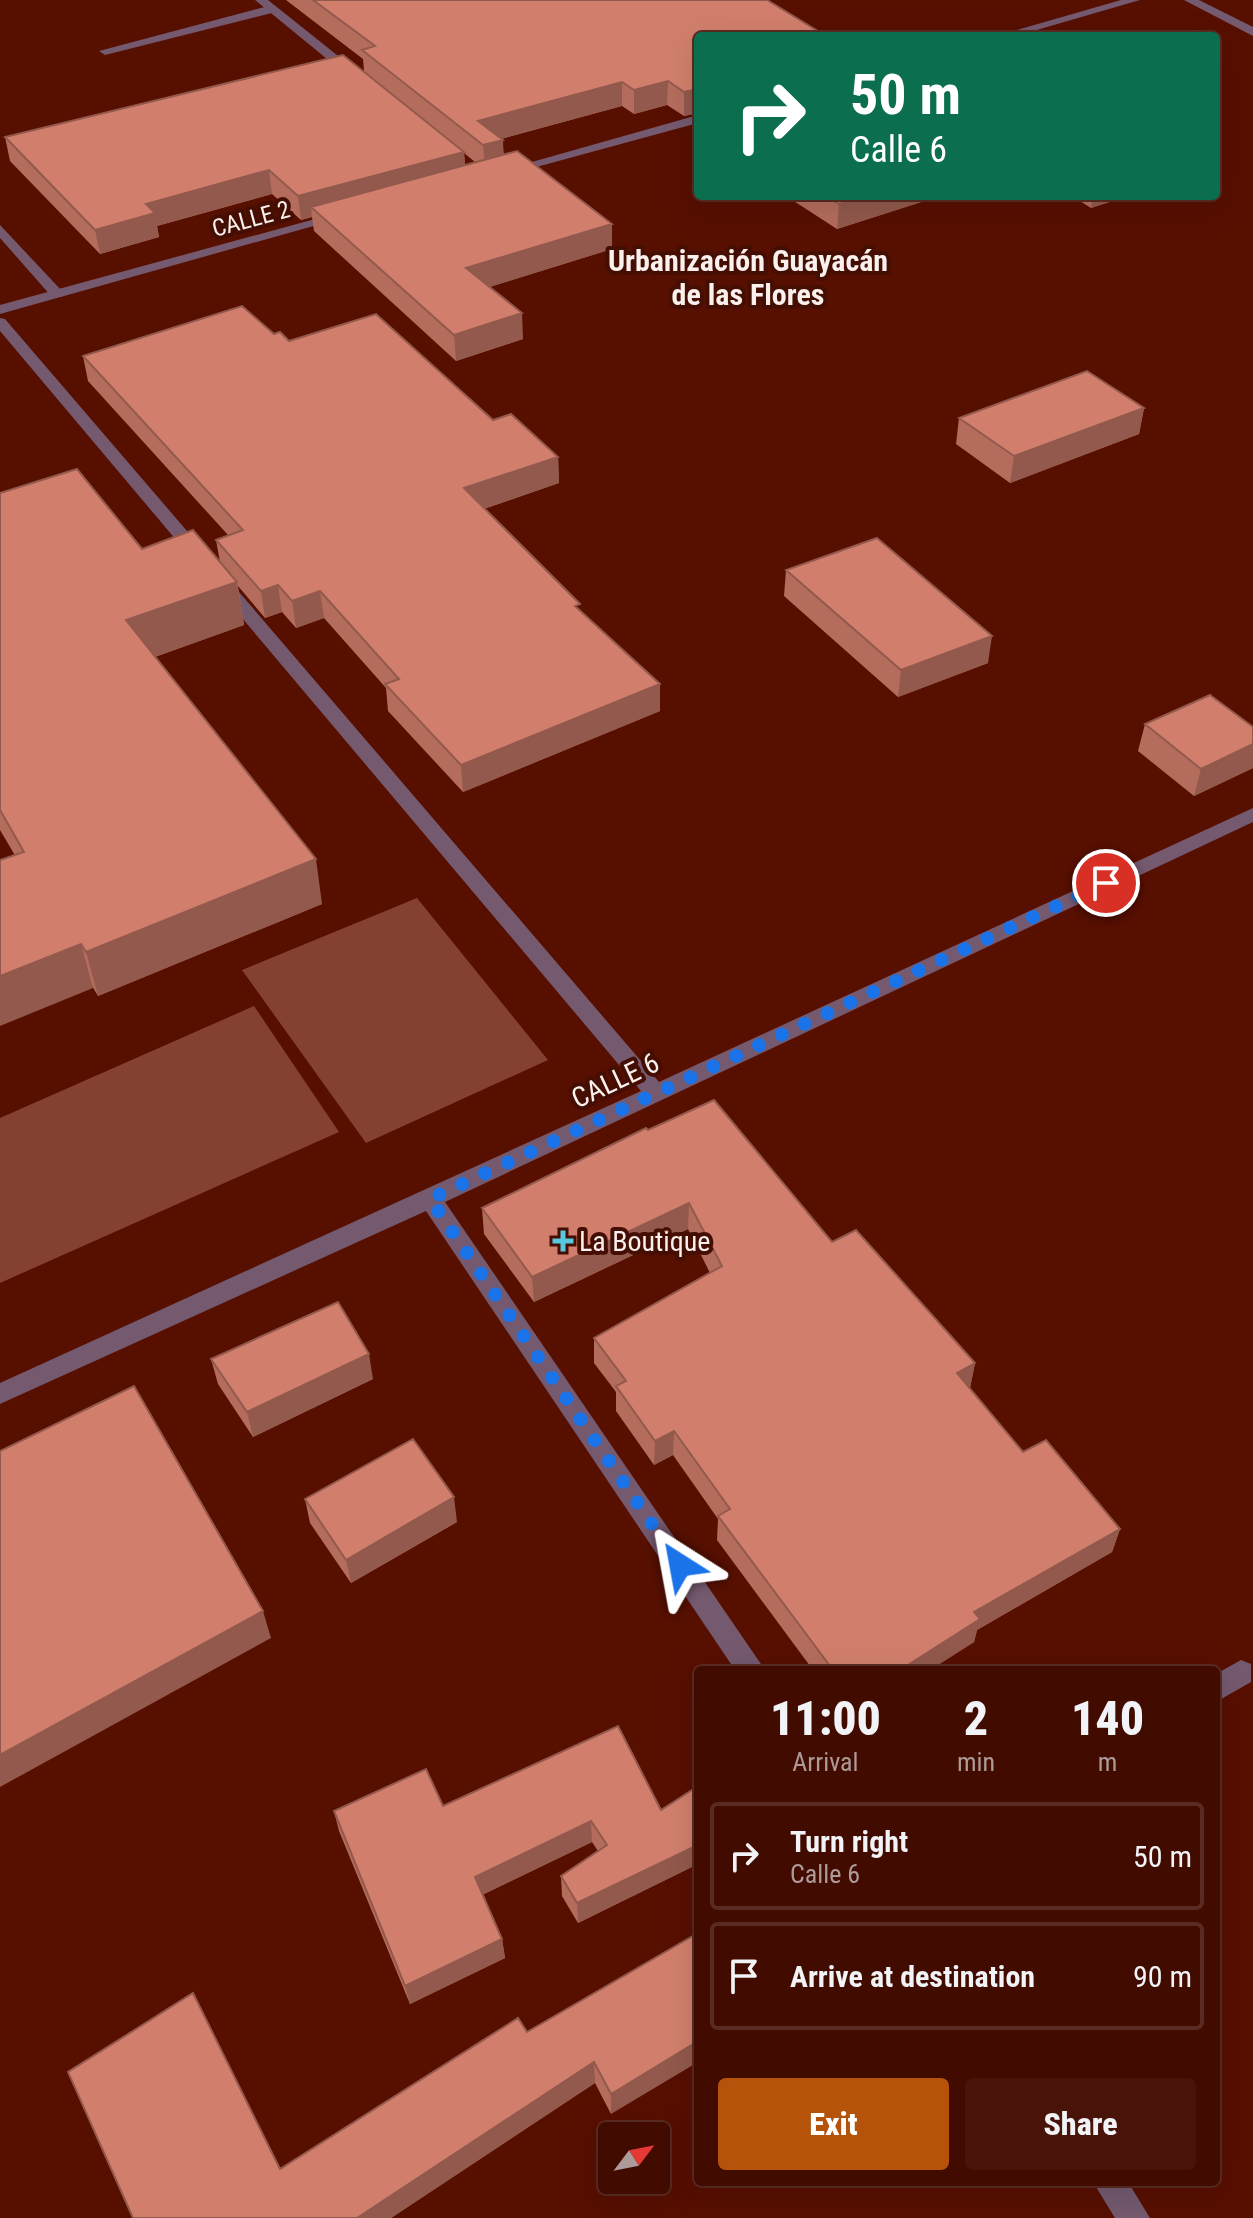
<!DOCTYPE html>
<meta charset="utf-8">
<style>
body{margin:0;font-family:"Roboto Condensed",sans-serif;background:#48140a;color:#f1f3f6;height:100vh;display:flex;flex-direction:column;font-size:30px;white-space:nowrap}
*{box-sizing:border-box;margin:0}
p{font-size:26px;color:#ae9b99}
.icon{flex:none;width:44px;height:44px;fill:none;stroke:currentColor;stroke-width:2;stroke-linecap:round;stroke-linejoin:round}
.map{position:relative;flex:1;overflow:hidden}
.side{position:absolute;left:694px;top:1666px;width:526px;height:520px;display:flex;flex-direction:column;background:#410b00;border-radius:8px;box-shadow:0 8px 32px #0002,0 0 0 2px #5a2b22}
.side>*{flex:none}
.banner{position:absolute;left:694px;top:32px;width:526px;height:168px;border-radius:8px;box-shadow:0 8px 32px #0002,0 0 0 2px #5a2b22;background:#0b6e4f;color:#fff;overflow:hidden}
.needle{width:52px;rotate:58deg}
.buttons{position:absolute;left:598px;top:2122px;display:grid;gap:16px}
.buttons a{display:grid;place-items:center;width:72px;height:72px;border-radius:8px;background:#410b00;box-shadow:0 8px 32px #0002,0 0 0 2px #5a2b22;font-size:40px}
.pin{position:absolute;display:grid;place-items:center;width:68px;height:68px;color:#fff;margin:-34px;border:4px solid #fff;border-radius:50%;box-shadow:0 2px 8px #0007}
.me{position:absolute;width:88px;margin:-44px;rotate:326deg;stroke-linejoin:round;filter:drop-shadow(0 0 6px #0008)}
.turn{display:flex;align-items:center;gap:28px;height:168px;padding:0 24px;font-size:36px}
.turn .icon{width:104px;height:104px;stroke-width:2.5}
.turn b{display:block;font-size:56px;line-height:68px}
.eta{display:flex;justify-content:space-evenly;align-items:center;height:136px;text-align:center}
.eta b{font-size:48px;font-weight:800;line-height:56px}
.cta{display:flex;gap:16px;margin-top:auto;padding:16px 24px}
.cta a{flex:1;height:92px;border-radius:8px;background:#b45309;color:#fff;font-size:32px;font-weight:800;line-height:92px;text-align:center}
.cta a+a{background:#48140a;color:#f1f3f6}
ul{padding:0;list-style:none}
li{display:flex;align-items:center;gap:24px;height:108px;margin:0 16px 12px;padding:0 8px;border:4px solid #5a2b22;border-radius:8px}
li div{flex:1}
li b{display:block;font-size:30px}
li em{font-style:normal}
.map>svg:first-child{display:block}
</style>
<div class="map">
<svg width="1253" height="2218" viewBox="0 0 1253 2218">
<rect width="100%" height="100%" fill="#570f00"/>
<path fill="#844030" d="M417 898 548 1060 366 1143 242 970Z
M254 1006 339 1132 0 1283V1118Z"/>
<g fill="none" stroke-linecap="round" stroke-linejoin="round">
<path fill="#74596f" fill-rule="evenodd" d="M272 5 278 9 276 12 105 55 99 51Z
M0 225 62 291V297H52L0 238Z
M1241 1660 1251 1664V1682L1216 1702V1674Z"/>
<path fill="#74596f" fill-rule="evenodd" d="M255 0H268L357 71V77H349Z
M1121 0H1140L1016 36H996Z
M1184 0H1199L1253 27V36Z
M698 115V123L507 175 500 171Z
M337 213 349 216 0 314V305Z
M0 318 5 319 205 552V560H193L0 331Z
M221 577 227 578 659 1082 1253 808V822L445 1202 765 1670H735L426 1211 0 1404V1383L641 1091 215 586 212 582Z
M1093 2182H1128L1150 2218H1115Z"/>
</g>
<path fill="#b46d5d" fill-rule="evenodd" d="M286 0H767L698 36V113L684 116 667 105 634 114 622 106 501 139 504 155 612 224V249L489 287 523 339 456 361 314 231 312 217 301 220 272 194 157 226 159 237 100 254 10 161 5 137 364 71 363 59ZM464 153 475 162 465 165Z
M786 196H940L837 229Z
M1072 196H1128L1091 208Z
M274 334 493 420 558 457 559 483 484 509 580 611 660 711 463 792 388 711 386 688 324 618 296 628 282 612 265 618 238 586 244 625 155 657 322 904 98 996 0 830V493L142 549 220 562 216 540 228 535 88 381 83 356Z
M1144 408 1139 434 1010 483 956 444 959 418Z
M786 570 988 663 898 697 784 596Z
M1145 724 1253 727V768L1194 796 1138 751Z
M648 1130 832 1242 975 1363 970 1388 1023 1452 1120 1529 1112 1552 977 1630 974 1642 930 1670H813L717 1540 718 1519 673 1455 654 1465 616 1411V1392L594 1363V1338L710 1273 688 1229 534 1302 484 1234 482 1208Z
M211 1359 373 1379 253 1437 218 1384Z
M305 1499 457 1522 351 1583 310 1523Z
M698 1786V1864L578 1923 562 1896 561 1876 598 1851 592 1842 482 1895 502 1939 505 1958 410 2004 339 1831 334 1811 443 1806 661 1810Z
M698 1933 611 2114 595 2083 391 2218H133L280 2169 527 2032Z"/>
<path fill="#92594c" d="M668 81 667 105 634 114V90Z
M622 82V106L482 144 478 121Z
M698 89V113L684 116V92Z
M503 140 504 164 485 170 483 145Z
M464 152 466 176 311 207 312 217 301 220 298 196Z
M269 170 272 194 157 226 159 237 100 254 95 230 146 204Z
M865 196H940L837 229 839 204Z
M1093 196H1128L1091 208Z
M612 224V249L467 294 466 268Z
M522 313 523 339 456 361 454 335Z
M1144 408 1139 434 1010 483 1014 456Z
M558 457 559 483 465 515 464 488Z
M237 582 244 625 135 664 126 620Z
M278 585 282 612 265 618 261 591Z
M320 591 324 618 296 628 292 601Z
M992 636 988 663 898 697 901 670Z
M660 684V711L463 792 461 765Z
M1253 744V768L1194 796 1201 769Z
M316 859 322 904 98 996 86 952Z
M81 944 93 988 0 1026V976Z
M689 1203 688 1229 534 1302 532 1277Z
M369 1354 373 1379 253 1437 247 1412Z
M975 1363 970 1388 957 1373Z
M674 1431 673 1455 654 1465 655 1441Z
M454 1497 457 1522 351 1583 346 1560Z
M1120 1529 1112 1552 977 1630 974 1642 930 1670H900L974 1612Z
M263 1611 271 1638 0 1787V1755Z
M591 1821 592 1842 478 1897 475 1877Z
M698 1845V1864L578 1923 577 1903Z
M502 1939 505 1958 410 2004 405 1986Z
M698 2041V2062L611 2114V2094Z
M594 2062 595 2083 391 2218H357Z"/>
<path fill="#d17f6c" stroke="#92594c" stroke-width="2" d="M313 0H767L826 36H698V89L684 92 668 81 634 90 622 82 478 121 503 140 483 145 362 50 375 46Z
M343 55 464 152 298 196 269 170 146 204 155 213 95 230 5 137Z
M517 151 612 224 466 268 522 313 454 335 311 207Z
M826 196H865L839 204Z
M242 306 274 334 280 332 289 341 376 314 493 420 511 414 558 457 464 488 580 604 575 606 660 684 461 765 385 684 399 679 320 591 292 601 278 585 261 591 216 540 243 530 83 356Z
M1087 371 1144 408 1014 456 959 418Z
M77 469 142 549 193 530 237 582 126 620 316 859 86 952 81 944 0 976V860L24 852 0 810V493Z
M877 538 992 636 901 670 786 570Z
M1210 695 1253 727V744L1201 769 1145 724Z
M714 1100 832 1242 856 1230 975 1363 957 1373 1023 1452 1046 1440 1120 1529 974 1612 980 1619 900 1670H833L718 1516 730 1509 674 1431 655 1441 616 1386 626 1381 594 1338 722 1266 689 1203 532 1277 482 1208 646 1128 648 1130Z
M338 1302 369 1354 247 1412 211 1359Z
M134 1386 263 1611 0 1755V1451Z
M413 1439 454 1497 346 1560 305 1499Z
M618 1726 661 1810 698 1786V1845L577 1903 561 1876 607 1845 591 1821 475 1877 502 1939 405 1986 334 1811 426 1769 443 1806Z
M698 1933V2041L611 2094 594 2062 357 2218H133L68 2072 193 1993 280 2169 518 2018 527 2032Z"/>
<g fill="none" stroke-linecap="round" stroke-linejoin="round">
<path stroke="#1a73e8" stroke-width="14" stroke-dasharray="0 25.2" d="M680 1565 430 1199 1106 883"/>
</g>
<path fill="#56c9e1" stroke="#450e03" stroke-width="3" d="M559 1229h8v8h8v8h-8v8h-8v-8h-8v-8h8z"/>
<g text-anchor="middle" stroke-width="8" stroke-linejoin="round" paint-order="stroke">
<g font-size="24" fill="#faf0ee" stroke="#450e03">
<text transform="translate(251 219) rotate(-15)" y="8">CALLE 2</text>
</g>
<g font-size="28" fill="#faf0ee" stroke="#450e03">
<text transform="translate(615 1080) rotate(-25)" y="10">CALLE 6</text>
</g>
<g font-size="28" fill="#faf0ee" stroke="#450e03" text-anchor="start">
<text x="579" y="1251">La Boutique</text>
</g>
<g font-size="30" font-weight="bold" fill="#faf0ee" stroke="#450e03">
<text x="748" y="271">Urbanización Guayacán<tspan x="748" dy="34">de las Flores</tspan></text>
</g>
</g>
</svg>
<div class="buttons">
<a><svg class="needle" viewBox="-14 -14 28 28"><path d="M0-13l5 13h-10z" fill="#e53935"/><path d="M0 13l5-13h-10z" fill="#ae9b99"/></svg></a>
</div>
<div class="pin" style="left:1106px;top:883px;background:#d93025"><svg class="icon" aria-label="arrive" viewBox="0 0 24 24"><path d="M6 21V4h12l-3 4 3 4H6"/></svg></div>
<svg class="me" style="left:680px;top:1565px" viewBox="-20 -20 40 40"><path d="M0-17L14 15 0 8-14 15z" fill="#1a73e8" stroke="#fff" stroke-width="4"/></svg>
<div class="banner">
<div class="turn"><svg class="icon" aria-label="right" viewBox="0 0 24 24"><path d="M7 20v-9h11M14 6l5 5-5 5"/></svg><div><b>50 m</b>Calle 6</div></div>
</div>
<section class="side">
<div class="eta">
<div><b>11:00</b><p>Arrival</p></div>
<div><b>2</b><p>min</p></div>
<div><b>140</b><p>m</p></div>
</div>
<ul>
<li><svg class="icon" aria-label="right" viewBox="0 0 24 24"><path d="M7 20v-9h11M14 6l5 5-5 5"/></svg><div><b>Turn right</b><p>Calle 6</p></div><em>50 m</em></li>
<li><svg class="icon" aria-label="arrive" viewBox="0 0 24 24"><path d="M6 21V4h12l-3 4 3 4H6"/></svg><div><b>Arrive at destination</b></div><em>90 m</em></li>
</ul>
<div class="cta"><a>Exit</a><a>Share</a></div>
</section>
</div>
